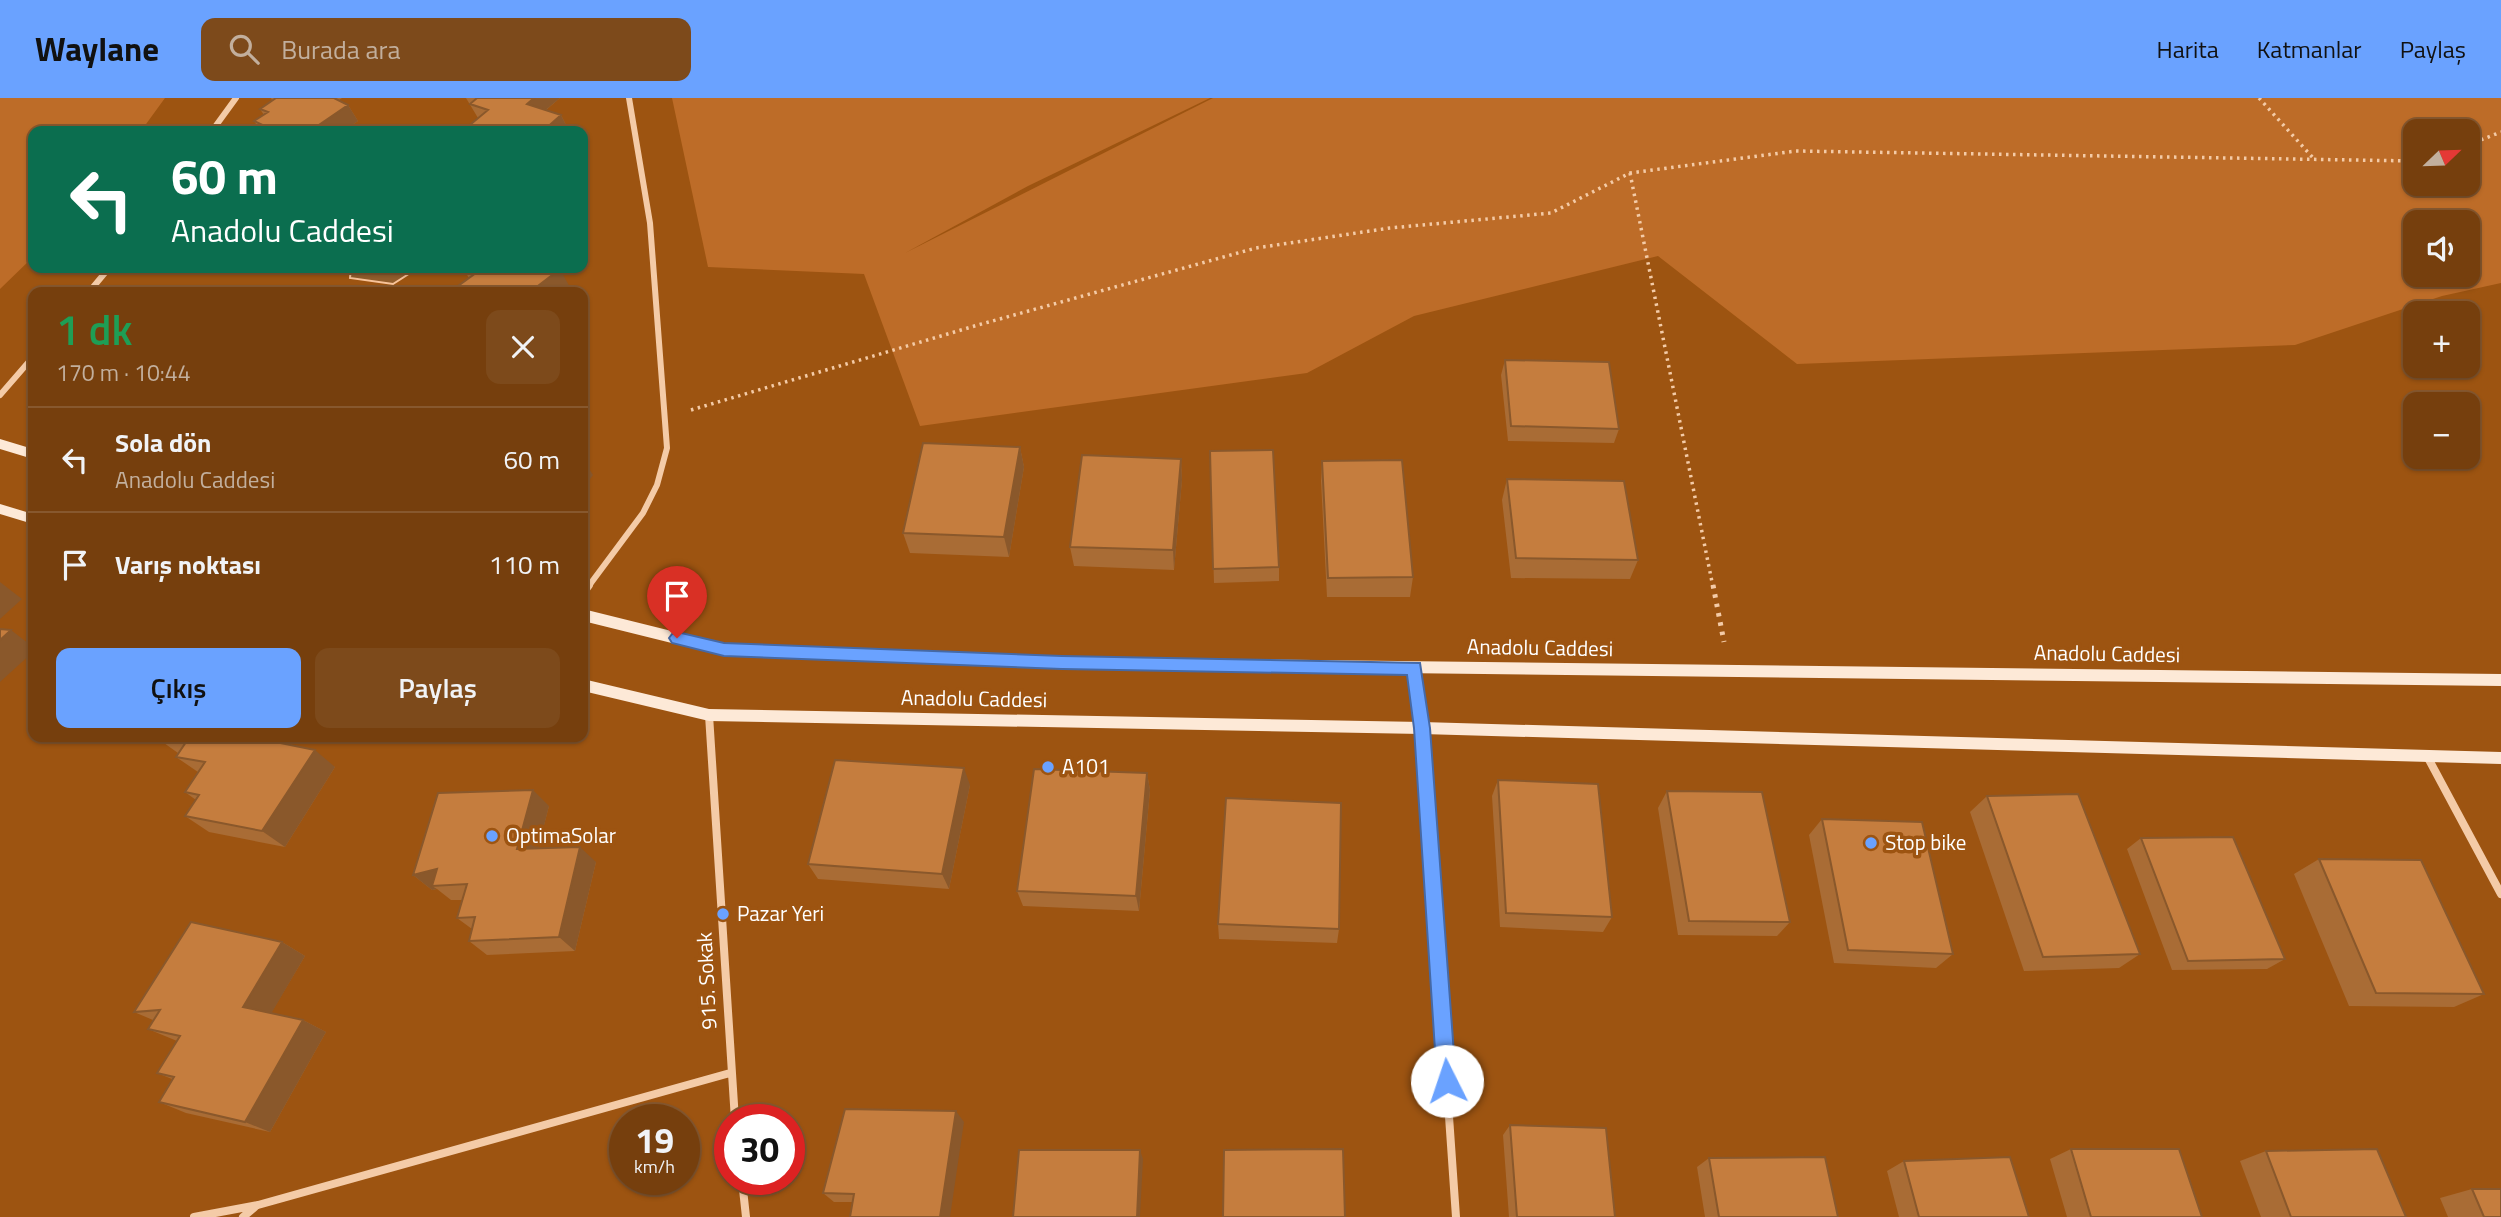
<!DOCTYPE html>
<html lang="tr">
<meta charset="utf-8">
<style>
body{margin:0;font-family:"Titillium Web",sans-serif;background:#7d4a1b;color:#f1f3f6;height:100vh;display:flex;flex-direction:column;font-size:26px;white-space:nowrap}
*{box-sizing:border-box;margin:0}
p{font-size:23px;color:#c2af9d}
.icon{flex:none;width:38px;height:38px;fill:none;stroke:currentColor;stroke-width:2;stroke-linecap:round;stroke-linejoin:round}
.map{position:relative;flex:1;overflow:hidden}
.drawer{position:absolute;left:28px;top:189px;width:560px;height:455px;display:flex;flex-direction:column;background:#763f0d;border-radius:14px;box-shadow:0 2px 5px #0004,0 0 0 2px #87582e}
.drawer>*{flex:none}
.hud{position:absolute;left:28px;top:28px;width:560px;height:147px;border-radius:14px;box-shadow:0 2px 5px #0004,0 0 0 2px #87582e;background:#0b6e4f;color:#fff;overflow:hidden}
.needle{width:46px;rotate:67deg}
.buttons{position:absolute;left:2403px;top:21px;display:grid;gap:14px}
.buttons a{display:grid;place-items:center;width:77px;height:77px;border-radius:14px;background:#763f0d;box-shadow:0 2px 5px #0004,0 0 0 2px #87582e;font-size:35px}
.speed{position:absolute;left:609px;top:1006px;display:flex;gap:14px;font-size:35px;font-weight:700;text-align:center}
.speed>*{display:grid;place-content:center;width:91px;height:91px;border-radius:50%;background:#763f0d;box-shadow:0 2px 5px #0004,0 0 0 2px #87582e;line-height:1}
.speed small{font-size:18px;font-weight:400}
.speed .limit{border:10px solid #d22;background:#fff;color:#111}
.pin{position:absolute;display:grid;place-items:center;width:60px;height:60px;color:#fff;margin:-72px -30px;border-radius:50% 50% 50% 0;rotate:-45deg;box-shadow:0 0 7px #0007}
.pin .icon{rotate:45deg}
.me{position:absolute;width:77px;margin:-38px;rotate:356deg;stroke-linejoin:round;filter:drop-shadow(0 0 5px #0008)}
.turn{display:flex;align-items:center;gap:24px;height:147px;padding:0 28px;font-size:32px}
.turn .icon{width:91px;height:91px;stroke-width:2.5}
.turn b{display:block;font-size:49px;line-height:60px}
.round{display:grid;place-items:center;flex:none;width:74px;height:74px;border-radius:14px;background:#7d4a1b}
.overview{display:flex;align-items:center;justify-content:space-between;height:119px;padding:0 28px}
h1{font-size:42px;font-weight:600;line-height:52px;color:#1e9e55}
.primary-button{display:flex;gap:14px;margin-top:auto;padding:14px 28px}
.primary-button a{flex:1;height:80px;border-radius:14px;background:#6aa2ff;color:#111;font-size:28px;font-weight:600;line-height:80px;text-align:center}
.primary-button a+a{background:#7d4a1b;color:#f1f3f6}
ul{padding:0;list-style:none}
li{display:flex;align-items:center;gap:21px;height:105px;padding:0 28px;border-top:2px solid #87582e}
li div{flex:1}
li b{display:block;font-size:26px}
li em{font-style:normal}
header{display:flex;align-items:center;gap:42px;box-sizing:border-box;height:98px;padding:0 35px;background:#6aa2ff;color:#111}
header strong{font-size:33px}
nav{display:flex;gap:38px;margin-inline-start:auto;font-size:24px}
.search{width:490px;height:63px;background:#7d4a1b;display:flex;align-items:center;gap:18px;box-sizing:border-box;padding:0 24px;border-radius:14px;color:#c2af9d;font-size:26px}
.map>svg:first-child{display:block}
</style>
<header>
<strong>Waylane</strong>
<div class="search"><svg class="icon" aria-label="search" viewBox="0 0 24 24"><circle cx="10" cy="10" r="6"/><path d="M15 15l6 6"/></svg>Burada ara</div>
<nav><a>Harita</a><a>Katmanlar</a><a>Paylaş</a></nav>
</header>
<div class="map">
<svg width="2501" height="1119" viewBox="0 0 2501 1119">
<rect width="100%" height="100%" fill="#9d5411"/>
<path fill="#bd6c28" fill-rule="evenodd" d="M0 0H165L141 33H33V159L0 191Z
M672 0H1210L1028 88 905 155 1213 0H2501V185L2442 198 2295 247 1797 266 1658 158 1414 218 1307 275 920 328 864 176 708 169ZM2415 33H2468V86H2415ZM2415 124H2468V177H2415Z"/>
<path fill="#935e2c" stroke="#f8c399" stroke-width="2" d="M351 170H418L393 186 350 180Z"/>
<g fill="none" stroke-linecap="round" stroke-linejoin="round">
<path stroke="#f4cba7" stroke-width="3.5" stroke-dasharray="2.5 4.5" stroke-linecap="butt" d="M2259 0 2314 61
M2468 47 2501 34
M1630 75 1713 489
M691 312 978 227 1256 150 1390 130 1551 115 1630 75 1796 53 2415 63"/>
<path stroke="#f4cba7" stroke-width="5" stroke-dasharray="3.5 6" stroke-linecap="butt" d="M1713 487 1724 544"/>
<path stroke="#f4cba7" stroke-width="6" d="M212 33 236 0
M89 194 109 170
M0 297 33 259
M588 489 643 415 657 387 667 350 650 125 629 0"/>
<path stroke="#f4cba7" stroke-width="8" d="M583 495 589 487
M1414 570 1422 630 1456 1119
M709 617 735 1022
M2427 658 2501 796
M742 1082 746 1119
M194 1119 258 1107 730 975
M243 1119 256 1108"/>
<path fill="#fde9d7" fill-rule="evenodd" d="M0 341 33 351V361L0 351Z
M0 406 33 416V426L0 416Z
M583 511 724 546 1062 559 2501 576V588L1062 571 724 558 583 523Z
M583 581 709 611 1422 624 2501 654V666L1422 636 709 623 583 593Z"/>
</g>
<path fill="#a96c35" d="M271 0H342L339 2 348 7 358 23 343 33H261L254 23 264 17 260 11 272 2Z
M466 0H560L546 12 561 17 569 33H475L471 26 478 20Z
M464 172 572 193 570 194H462L458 188 469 180Z
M1505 262 1619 331 1614 345 1508 343 1501 277Z
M1020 349 1024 369 1009 459 910 455 903 435Z
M1210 353 1279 469V483L1214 485Z
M1181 361 1182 382 1174 472 1074 468 1070 449Z
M1322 363 1413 479 1410 499H1327L1321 383Z
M1507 381 1638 462 1630 481 1511 480 1502 402Z
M168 639H295L289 647 335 669 285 749 209 734 185 718 196 702 185 694 198 674 176 659 178 655 164 645Z
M1147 675 1150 692 1139 813 1023 808 1017 793Z
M1498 682 1612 819 1603 834 1500 829 1492 698Z
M970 687 949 791 818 781 808 766Z
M1667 693 1790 824 1777 838 1678 837 1658 710Z
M1987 698 2140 856 2119 870 2024 873 1970 714Z
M549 708 538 750 596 764 575 853 487 857 469 843 472 831 457 820 462 802H451L437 791 432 792 413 777Z
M1822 721 1953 856 1936 870 1834 865 1809 737Z
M2141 740 2285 861 2267 871 2172 872 2127 751Z
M2319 761 2484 896 2454 909 2349 908 2294 776Z
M1218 826 1339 831 1337 845 1219 841Z
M282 844 305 858 271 915 303 922 326 934 270 1034 186 1015 159 1004 172 981 157 975 177 943 148 931 153 922 134 914Z
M964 1024 852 1104H834L823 1095Z
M1510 1027 1615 1119H1509L1503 1037Z
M2071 1051 2202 1119H2067L2050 1061Z
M2266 1053 2406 1119H2261L2240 1063Z
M1709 1060 1838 1119H1705L1697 1069Z
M1904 1063 2029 1119H1899L1887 1073Z
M2472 1091 2501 1119H2448L2440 1100Z"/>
<path fill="#8a582b" d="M534 0H560L535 21 527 6Z
M348 7 358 23 343 33H310Z
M561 17 569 33H543Z
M560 171 572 193 570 194H530Z
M1020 349 1024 369 1009 459 1004 439Z
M583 361 593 377 583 391Z
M1181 361 1182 382 1174 472 1173 452Z
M0 484 22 501 0 521Z
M11 532 33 549V554L0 584V542Z
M262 639H295L282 658 260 641Z
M315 652 335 669 285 749 262 733Z
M964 670 970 687 949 791 942 776Z
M1147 675 1150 692 1139 813 1136 798Z
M533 692 549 708 534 767 517 751Z
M580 749 596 764 575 853 559 839Z
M437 771 432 788 437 791 432 792 413 777Z
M282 844 305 858 268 921 243 909Z
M303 922 326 934 270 1034 245 1024Z
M956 1013 964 1024 950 1119H940Z
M1140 1052 1143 1061 1140 1119H1137Z"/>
<path fill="#c57d3e" stroke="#8a582b" stroke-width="2" d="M276 0H334L348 7 310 33H275L254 23 268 14 260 11Z
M477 0H534L527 6 561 17 543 33H476L480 30 471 26 488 12 470 6Z
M468 170H558L560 171 530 194H469L458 188 473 177 464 172Z
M128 190 146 194H123Z
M1505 262 1609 264 1619 331 1511 328Z
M923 345 1020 349 1004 439 903 435Z
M1273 352 1279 469 1213 471 1210 353Z
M1082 357 1181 361 1173 452 1070 449Z
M1402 362 1413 479 1328 480 1322 363Z
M1507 381 1624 383 1638 462 1516 460Z
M0 531 11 532 0 542Z
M168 639H262L260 641 315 652 262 733 185 718 199 697 185 694 205 664 176 659 186 644 164 645Z
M835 662 964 670 942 776 808 766Z
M1034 671 1147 675 1136 798 1017 793Z
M1498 682 1598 686 1612 819 1506 815Z
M533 692 517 751 580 749 559 839 469 843 475 819 457 820 467 786 432 788 437 771 413 777 438 695Z
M1667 693 1762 694 1790 824 1689 823Z
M2078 696 2140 856 2043 859 1987 698Z
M1226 700 1341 705 1339 831 1218 826Z
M1822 721 1922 724 1953 856 1848 852Z
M2233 739 2285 861 2188 863 2141 740Z
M2319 761 2421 762 2484 896 2376 895Z
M191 824 282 844 243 909 303 922 245 1024 159 1004 174 979 157 975 180 938 148 931 160 912 134 914Z
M845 1011 956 1013 940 1119H850L854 1096 823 1095Z
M1510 1027 1606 1030 1615 1119H1517Z
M1343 1051 1345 1119H1223L1224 1052Z
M2071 1051H2179L2202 1119H2091Z
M2377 1051 2406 1119H2291L2266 1053Z
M1019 1052H1140L1137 1119H1013Z
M1825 1059 1838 1119H1719L1709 1060Z
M2010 1059 2029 1119H1919L1904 1063Z
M2472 1091H2501V1119H2484Z"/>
<path fill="#6aa2ff" stroke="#4569a6" stroke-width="2" d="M677 534 724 545 1062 558 1420 565 1430 630 1456 983 1453 990 1447 993 1440 990 1437 983 1414 630 1407 577 1062 571 724 558 672 545 669 540 672 536Z"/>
<g fill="#6aa2ff" stroke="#9d5411" stroke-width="2.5">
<circle cx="1048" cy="669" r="7"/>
<circle cx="492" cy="738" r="7"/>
<circle cx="1871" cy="745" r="7"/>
<circle cx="723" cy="816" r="7"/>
</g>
<g text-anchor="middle" stroke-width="7" stroke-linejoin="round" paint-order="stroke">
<g font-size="21" fill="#fff" stroke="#9d5411">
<text transform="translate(1540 550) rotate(1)" y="7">Anadolu Caddesi</text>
<text transform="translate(2107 556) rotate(1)" y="7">Anadolu Caddesi</text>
<text transform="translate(974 601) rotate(1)" y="7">Anadolu Caddesi</text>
<text transform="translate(707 883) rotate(-93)" y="7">915. Sokak</text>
</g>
<g font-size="21" fill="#fff" stroke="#9d5411" text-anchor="start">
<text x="1062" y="676">A101</text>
<text x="506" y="745">OptimaSolar</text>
<text x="1885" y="752">Stop bike</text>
<text x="737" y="823">Pazar Yeri</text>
</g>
</g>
</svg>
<div class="buttons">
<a><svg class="needle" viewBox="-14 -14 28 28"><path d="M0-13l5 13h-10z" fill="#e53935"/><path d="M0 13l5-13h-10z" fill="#c2af9d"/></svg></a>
<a><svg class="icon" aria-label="sound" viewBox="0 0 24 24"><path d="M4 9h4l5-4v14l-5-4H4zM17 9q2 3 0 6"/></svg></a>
<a>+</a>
<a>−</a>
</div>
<div class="speed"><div>19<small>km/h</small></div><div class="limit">30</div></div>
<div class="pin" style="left:677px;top:540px;background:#d93025"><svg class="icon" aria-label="arrive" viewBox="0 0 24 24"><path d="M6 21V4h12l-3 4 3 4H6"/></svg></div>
<svg class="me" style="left:1447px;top:983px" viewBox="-20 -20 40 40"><circle r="19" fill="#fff"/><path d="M0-13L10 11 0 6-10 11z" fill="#6aa2ff"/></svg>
<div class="hud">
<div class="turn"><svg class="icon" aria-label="left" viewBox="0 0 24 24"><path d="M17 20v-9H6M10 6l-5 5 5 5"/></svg><div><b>60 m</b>Anadolu Caddesi</div></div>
</div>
<section class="drawer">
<div class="overview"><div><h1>1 dk</h1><p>170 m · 10:44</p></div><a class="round"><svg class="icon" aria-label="close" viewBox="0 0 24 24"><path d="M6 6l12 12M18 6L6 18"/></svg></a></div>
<ul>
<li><svg class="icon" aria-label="left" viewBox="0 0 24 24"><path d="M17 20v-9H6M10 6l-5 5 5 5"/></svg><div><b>Sola dön</b><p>Anadolu Caddesi</p></div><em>60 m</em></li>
<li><svg class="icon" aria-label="arrive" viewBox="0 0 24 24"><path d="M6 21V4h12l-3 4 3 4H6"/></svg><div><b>Varış noktası</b></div><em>110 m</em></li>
</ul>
<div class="primary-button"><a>Çıkış</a><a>Paylaş</a></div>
</section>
</div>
